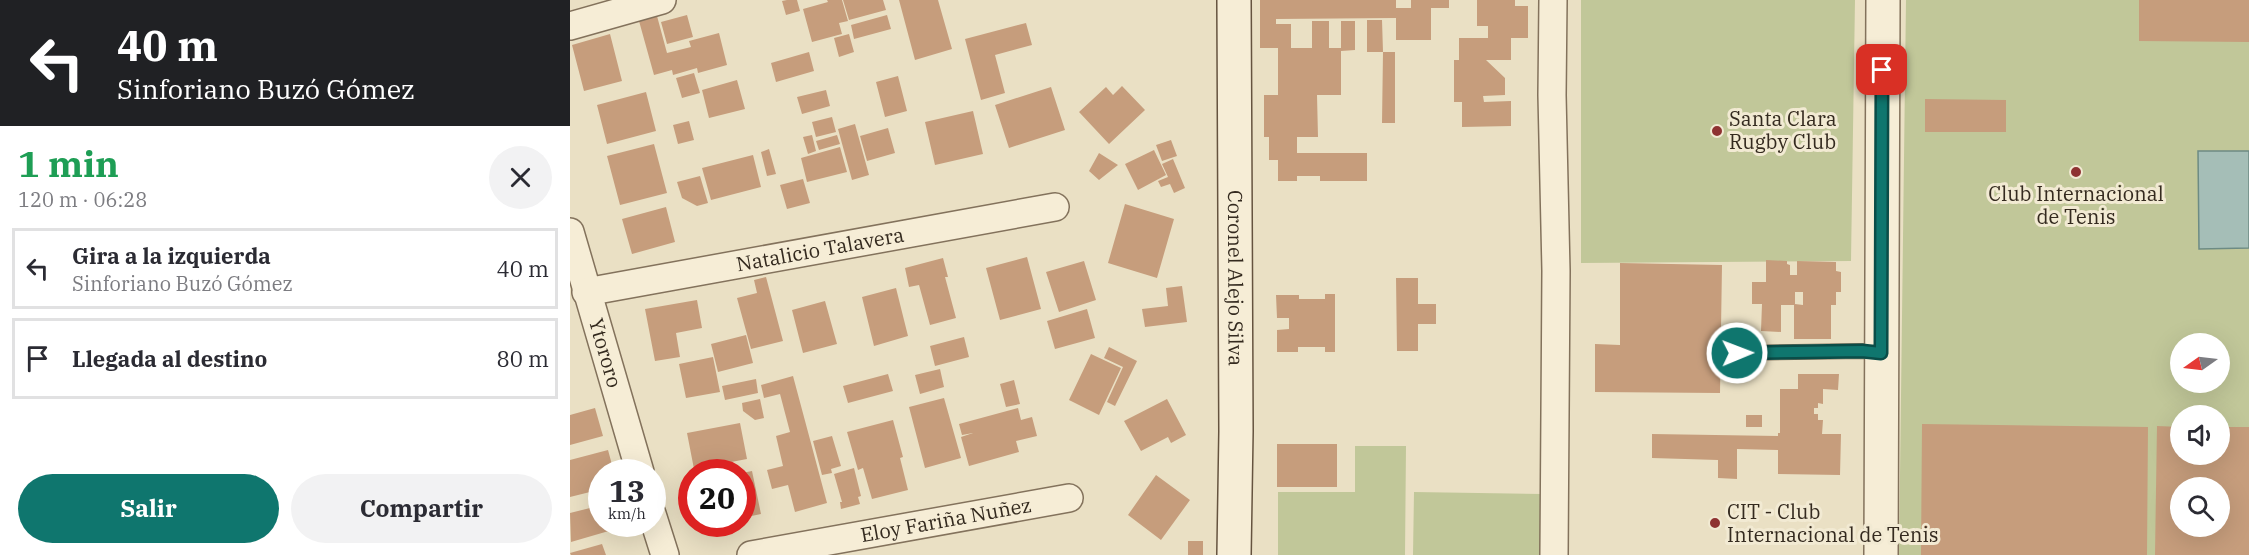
<!DOCTYPE html>
<html lang="es">
<meta charset="utf-8">
<style>
body{margin:0;font-family:"IBM Plex Serif",serif;background:#f2f2f3;color:#2b2b33;height:100vh;display:flex;flex-direction:column;font-size:22px;white-space:nowrap}
*{box-sizing:border-box;margin:0}
p{font-size:20px;color:#7c7c81}
.icon{flex:none;width:33px;height:33px;fill:none;stroke:currentColor;stroke-width:2;stroke-linecap:round;stroke-linejoin:round}
.map{position:relative;flex:1;overflow:hidden}
.drawer{display:flex;flex-direction:column;background:#fff;width:570px}
.drawer>*{flex:none}
.hud{background:#202124;color:#fff;overflow:hidden}
.needle{width:39px;rotate:256deg}
.buttons{position:absolute;left:1600px;top:333px;display:grid;gap:12px}
.buttons a{display:grid;place-items:center;width:60px;height:60px;border-radius:50%;background:#fff;box-shadow:0 6px 24px #0002;font-size:30px}
.speed{position:absolute;left:18px;top:459px;display:flex;gap:12px;font-size:30px;font-weight:700;text-align:center}
.speed>*{display:grid;place-content:center;width:78px;height:78px;border-radius:50%;background:#fff;box-shadow:0 6px 24px #0002;line-height:1}
.speed small{font-size:15px;font-weight:400}
.speed .limit{border:9px solid #d22;background:#fff;color:#111}
.pin{position:absolute;display:grid;place-items:center;width:51px;height:51px;color:#fff;margin:-26px;border-radius:12px;box-shadow:0 3px 9px #0006}
.me{position:absolute;width:66px;margin:-33px;rotate:89deg;stroke-linejoin:round;filter:drop-shadow(0 0 4px #0008)}
.turn{display:flex;align-items:center;gap:21px;height:126px;padding:0 18px;font-size:27px}
.turn .icon{width:78px;height:78px;stroke-width:2.5}
.turn b{display:block;font-size:42px;line-height:51px}
.round{display:grid;place-items:center;flex:none;width:63px;height:63px;border-radius:32px;background:#f2f2f3}
.overview{display:flex;align-items:center;justify-content:space-between;height:102px;padding:0 18px}
h1{font-size:36px;font-weight:700;line-height:45px;color:#1e9e55}
.primary-button{display:flex;gap:12px;margin-top:auto;padding:12px 18px}
.primary-button a{flex:1;height:69px;border-radius:36px;background:#0f766e;color:#fff;font-size:24px;font-weight:700;line-height:69px;text-align:center}
.primary-button a+a{background:#f2f2f3;color:#2b2b33}
ul{padding:0;list-style:none}
li{display:flex;align-items:center;gap:18px;height:81px;margin:0 12px 9px;padding:0 6px;border:3px solid #e1e1e2;border-radius:0px}
li div{flex:1}
li b{display:block;font-size:22px}
li em{font-style:normal}
main{display:flex;flex:1;min-height:0}
.map>svg:first-child{display:block}
</style>
<main>
<section class="drawer">
<div class="hud">
<div class="turn"><svg class="icon" aria-label="left" viewBox="0 0 24 24"><path d="M17 20v-9H6M10 6l-5 5 5 5"/></svg><div><b>40 m</b>Sinforiano Buzó Gómez</div></div>
</div>
<div class="overview"><div><h1>1 min</h1><p>120 m · 06:28</p></div><a class="round"><svg class="icon" aria-label="close" viewBox="0 0 24 24"><path d="M6 6l12 12M18 6L6 18"/></svg></a></div>
<ul>
<li><svg class="icon" aria-label="left" viewBox="0 0 24 24"><path d="M17 20v-9H6M10 6l-5 5 5 5"/></svg><div><b>Gira a la izquierda</b><p>Sinforiano Buzó Gómez</p></div><em>40 m</em></li>
<li><svg class="icon" aria-label="arrive" viewBox="0 0 24 24"><path d="M6 21V4h12l-3 4 3 4H6"/></svg><div><b>Llegada al destino</b></div><em>80 m</em></li>
</ul>
<div class="primary-button"><a>Salir</a><a>Compartir</a></div>
</section>
<div class="map">
<svg width="1679" height="555" viewBox="0 0 1679 555">
<rect width="100%" height="100%" fill="#eae0c4"/>
<path fill="#c1c799" fill-rule="evenodd" d="M1011 0H1285L1281 261 1011 263Z
M1336 0H1679V555H1329ZM1611 344H1650V382H1611ZM1611 416H1650V454H1611ZM1611 488H1650V526H1611Z
M785 446H836L835 555H708V492H785Z
M844 492 972 494 971 555H843Z"/>
<path fill="#a5beb7" stroke="#6d8b84" stroke-width="1.5" d="M1628 151H1679V248L1629 249Z"/>
<path fill="#c69d7c" fill-rule="evenodd" d="M217 0H227L230 11 216 15 212 1Z
M257 0H272L278 21 269 23 272 34 242 42 233 9 258 2Z
M273 0H313L316 10 279 20Z
M329 0H368L382 49 345 60Z
M690 0H826V8H841V0H879V8H861V40H826V18L706 19V24H721V48H742V21H759V48H771V21H785V50L771 51V95H747L748 137H727V153H797V181H750V176H727V181H708V160H699V137H694V95H708V48H690Z
M907 0H945V6H958V38H941V60H916L935 78V95L913 96 914 102 941 101V126L892 127V102H884V60H889V38H918V26H907Z
M1569 0H1679V42L1569 41Z
M117 15 123 37 97 44 91 22Z
M317 15 321 29 284 39 281 25Z
M87 16 97 53 121 47 119 41 149 33 157 65 128 73 127 68 103 75 102 70 84 75 69 21Z
M797 20H812L813 52H797Z
M456 23 462 45 425 55 435 93 411 100 395 39Z
M40 34 52 81 14 91 2 45Z
M279 34 284 52 269 57 264 38Z
M239 52 244 71 206 82 201 63Z
M813 52H825V123H812Z
M124 73 130 93 112 98 106 78Z
M328 76 337 111 315 117 306 82Z
M167 80 175 109 139 118 132 90Z
M552 86 575 110 539 144 509 112 536 87 543 95Z
M481 87 495 130 439 148 425 105Z
M256 90 260 106 232 114 227 97Z
M76 92 86 131 37 144 27 105Z
M1355 99 1436 100V132H1355Z
M403 111 413 154 365 165 355 122Z
M262 117 266 132 246 137 242 122Z
M119 121 124 140 108 144 103 125Z
M285 124 299 175 282 180 268 129Z
M318 128 325 153 297 161 290 136Z
M242 135 246 151 238 154 233 137Z
M267 135 270 144 249 150 246 141Z
M601 140 607 156 592 161 586 145Z
M84 144 97 193 50 205 37 156Z
M270 147 277 172 237 182 231 158Z
M199 149 206 174 197 176 191 152Z
M584 150 596 175 568 190 555 164Z
M529 153 548 165 529 180 519 171Z
M183 155 191 187 141 200 132 168Z
M603 159 615 188 604 193 600 184 591 187 588 181 598 177 592 164Z
M130 176 138 203 127 206 112 198 107 182Z
M233 179 240 203 217 209 210 185Z
M555 204 604 219 587 278 538 263Z
M96 207 105 242 62 254 52 219Z
M457 257 471 309 430 320 416 268Z
M373 258 378 277H375L386 318 360 325 349 285 339 287 335 268Z
M1196 260 1217 261V264L1220 265V275H1227V261L1266 262V271L1271 272V292H1266V305H1261V339H1224V305H1211V332L1191 331 1192 304H1182V282H1196ZM1225 292H1233V305L1225 304Z
M514 261 526 300 489 312 476 272Z
M1050 263 1152 265 1150 393 1025 392V344L1050 345Z
M196 277 213 341 181 349 167 298 187 293 184 280Z
M826 278H848V304H866V324H848V351H827Z
M612 286 617 322 575 327 572 309 598 306 596 288Z
M326 288 338 336 304 346 292 297Z
M755 294H765V352H755V347H728V352H707V330L719 329V318H707L706 295H729V299H755Z
M127 300 132 328 106 333 110 357 85 361 75 309Z
M255 301 267 344 233 353 222 310Z
M517 309 525 338 485 349 477 321Z
M176 335 183 363 148 372 141 344Z
M394 337 399 357 365 366 360 346Z
M539 347 567 361 545 406 537 402 553 367 534 358Z
M521 354 551 368 529 415 499 400Z
M143 357 150 392 116 398 109 364Z
M370 369 374 387 350 394 345 375Z
M318 374 323 391 278 403 273 386Z
M1228 374H1269L1268 390 1253 389V404L1248 403V408H1244V414H1248V420H1253L1252 434H1271L1270 475 1208 474V450L1167 449V479L1148 478V460L1082 458V434L1208 436V433H1210V389H1228Z
M223 376 257 503 225 512 218 485 202 489 197 470 213 466 206 436 220 432 210 394 194 398 191 385Z
M186 379 188 393 155 400 152 386Z
M444 380 450 404 436 407 430 384Z
M374 398 391 458 355 468 339 407Z
M190 399 194 418 185 420 173 411 172 403Z
M597 399 616 435 601 443 598 437 571 451 554 421Z
M25 408 33 436 0 445V415Z
M448 408 451 420 462 417 467 436 446 441 449 452 399 466 391 437 403 433 392 435 389 424Z
M1176 415H1192V427H1176Z
M323 420 333 457 330 458 338 490 302 499 293 468 288 470 277 432Z
M170 423 177 459 124 469 117 433Z
M1352 424 1578 427 1577 555H1351Z
M1587 426 1611 427V454H1650V427H1679V555H1585ZM1611 488H1650V526H1611Z
M262 436 271 466 261 469 262 473 252 475 243 441Z
M707 444H767V487H707Z
M38 450 44 472H32V489L0 497V460Z
M284 468 291 496 288 497 290 504 271 509 270 502H272L264 474Z
M182 471 191 514 172 518V473Z
M586 475 620 500 591 540 558 515Z
M32 505V524H47L49 528 1 542 0 513Z
M618 541H633V555H618Z
M32 544 36 555H1L0 553Z"/>
<g fill="none" stroke-linecap="round" stroke-linejoin="round">
<defs>
<path id="service" d="M1167 353 1292 351 1311 353"/>
<g id="minor">
<path d="M983 0 982 95 986 271 984 555"/>
<path d="M0 26 92 0"/>
<path id="s1" d="M0 232 70 472"/>
<path id="s2" d="M16 292 485 207"/>
<path d="M82 514 95 555"/>
<path id="s3" d="M181 555 499 498"/>
</g>
<path id="tertiary" d="M1311 555 1313 0"/>
<g id="secondary">
<path id="s4" d="M664 0 666 431 664 555"/>
</g>
</defs>
<use href="#service" stroke="#83725c" stroke-width="16"/>
<use href="#minor" stroke="#83725c" stroke-width="30"/>
<use href="#tertiary" stroke="#83725c" stroke-width="36"/>
<use href="#secondary" stroke="#65533f" stroke-width="36"/>
<use href="#service" stroke="#f6edd6" stroke-width="14"/>
<use href="#minor" stroke="#f6edd6" stroke-width="27"/>
<use href="#tertiary" stroke="#f6edd6" stroke-width="33"/>
<use href="#secondary" stroke="#f6edd6" stroke-width="33"/>
</g>
<g fill="none" stroke-linecap="round" stroke-linejoin="round">
<defs>
<path id="route" d="M1167 353 1292 351 1311 353 1312 70"/>
</defs>
<use href="#route" stroke="#0a4d48" stroke-width="15"/>
<use href="#route" stroke="#0f766e" stroke-width="10"/>
</g>
<g fill="#8e3231" stroke="#f2ead3" stroke-width="2">
<circle cx="1147" cy="131" r="6"/>
<circle cx="1506" cy="172" r="6"/>
<circle cx="1145" cy="523" r="6"/>
</g>
<g text-anchor="middle" stroke-width="6" stroke-linejoin="round" paint-order="stroke">
<g font-size="20" fill="#342a1f" stroke="#f2ead3" text-anchor="start">
<text x="1159" y="126">Santa Clara<tspan x="1159" dy="23">Rugby Club</tspan></text>
<text x="1506" y="201" text-anchor="middle">Club Internacional<tspan x="1506" dy="23">de Tenis</tspan></text>
<text x="1157" y="519">CIT - Club<tspan x="1157" dy="23">Internacional de Tenis</tspan></text>
</g>
<g font-size="20" fill="#342a1f" stroke="#f2ead3">
<text dy="7" stroke="none"><textPath href="#s2" startOffset="238">Natalicio Talavera</textPath></text>
<text dy="7" stroke="none"><textPath href="#s4" startOffset="278">Coronel Alejo Silva</textPath></text>
<text dy="7" stroke="none"><textPath href="#s1" startOffset="126">Ytororo</textPath></text>
<text dy="7" stroke="none"><textPath href="#s3" startOffset="198">Eloy Fariña Nuñez</textPath></text>
</g>
</g>
</svg>
<div class="buttons">
<a><svg class="needle" viewBox="-14 -14 28 28"><path d="M0-13l5 13h-10z" fill="#e53935"/><path d="M0 13l5-13h-10z" fill="#7c7c81"/></svg></a>
<a><svg class="icon" aria-label="sound" viewBox="0 0 24 24"><path d="M4 9h4l5-4v14l-5-4H4zM17 9q2 3 0 6"/></svg></a>
<a><svg class="icon" aria-label="search" viewBox="0 0 24 24"><circle cx="10" cy="10" r="6"/><path d="M15 15l6 6"/></svg></a>
</div>
<div class="speed"><div>13<small>km/h</small></div><div class="limit">20</div></div>
<div class="pin" style="left:1312px;top:70px;background:#d93025"><svg class="icon" aria-label="arrive" viewBox="0 0 24 24"><path d="M6 21V4h12l-3 4 3 4H6"/></svg></div>
<svg class="me" style="left:1167px;top:353px" viewBox="-20 -20 40 40"><circle r="17" fill="#0f766e" stroke="#fff" stroke-width="3"/><path d="M0-11L8 9 0 5-8 9z" fill="#fff"/></svg>
</div>
</main>
